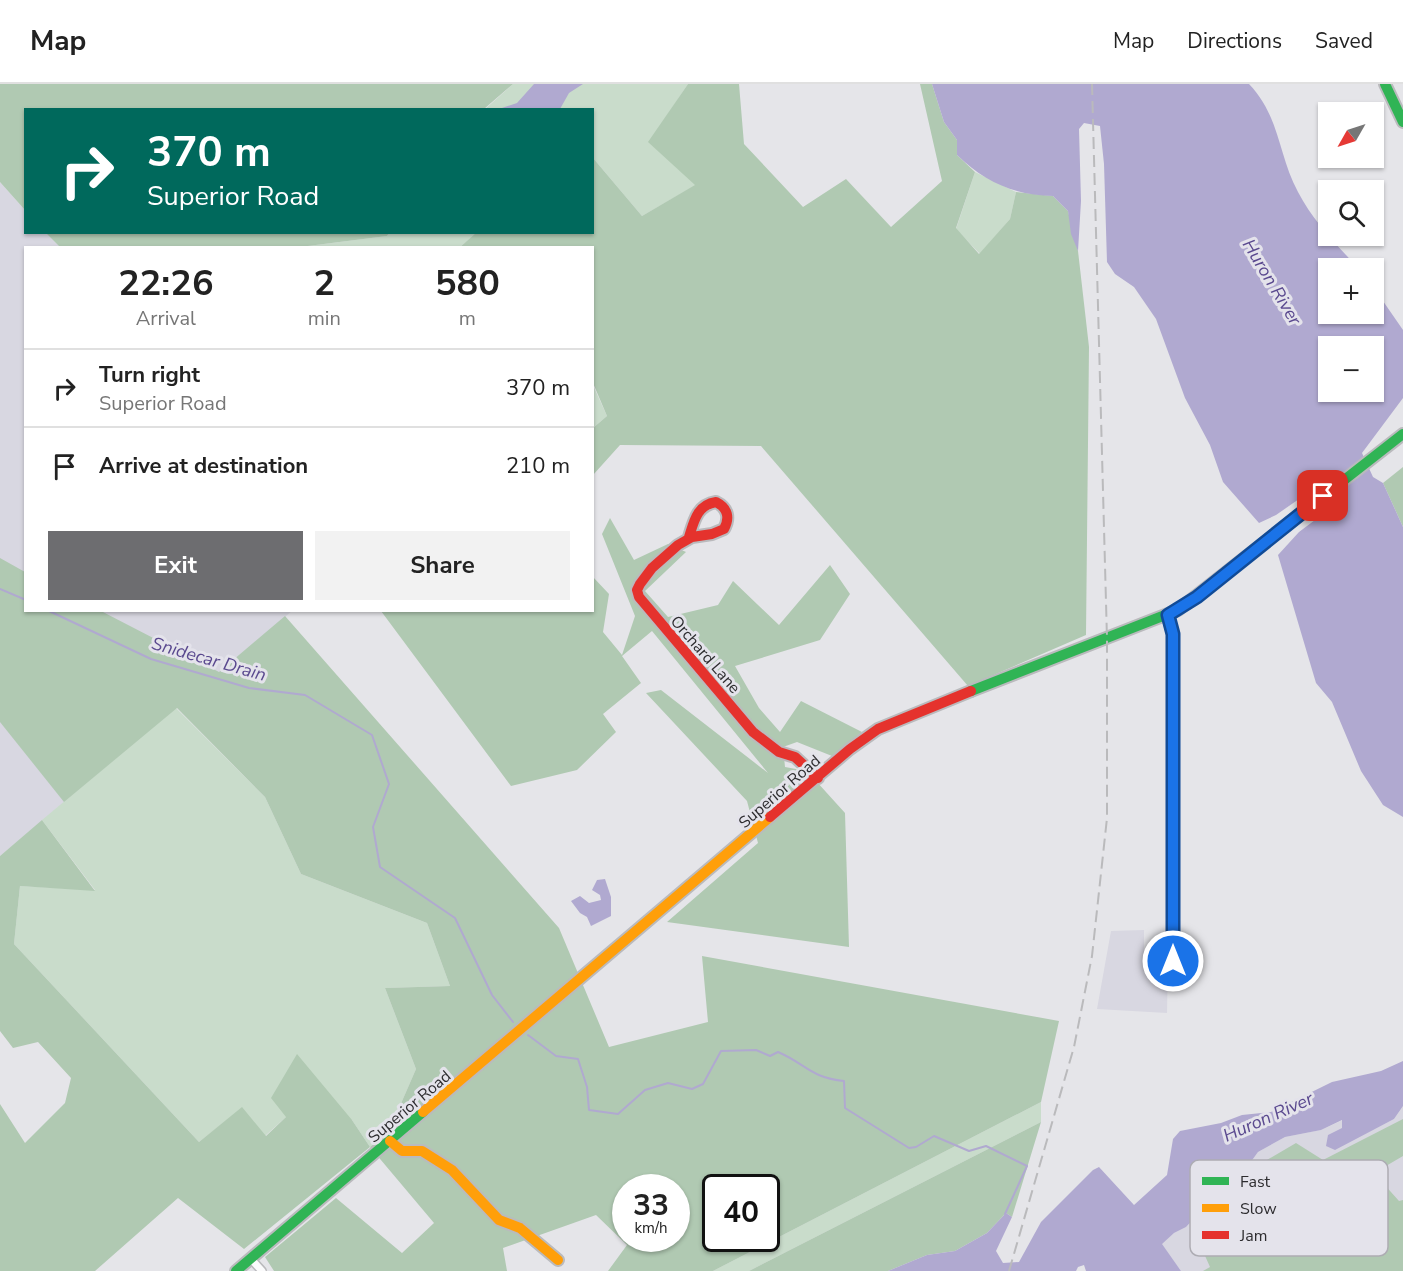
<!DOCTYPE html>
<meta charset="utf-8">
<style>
body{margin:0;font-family:"Nunito Sans",sans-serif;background:#f2f2f2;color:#222;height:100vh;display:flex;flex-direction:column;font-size:22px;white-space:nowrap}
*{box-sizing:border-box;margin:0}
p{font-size:20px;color:#767676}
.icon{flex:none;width:33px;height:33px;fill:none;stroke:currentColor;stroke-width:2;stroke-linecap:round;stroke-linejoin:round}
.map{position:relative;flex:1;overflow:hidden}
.sheet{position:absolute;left:24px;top:162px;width:570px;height:366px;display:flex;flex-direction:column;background:#fff;border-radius:0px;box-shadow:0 2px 4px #0004}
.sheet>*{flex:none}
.banner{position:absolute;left:24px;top:24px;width:570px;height:126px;border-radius:0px;box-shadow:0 2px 4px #0004;background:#00695c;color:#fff;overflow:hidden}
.needle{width:39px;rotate:231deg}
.tools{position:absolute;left:1318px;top:18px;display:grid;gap:12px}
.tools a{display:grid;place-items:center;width:66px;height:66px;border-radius:0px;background:#fff;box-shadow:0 2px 4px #0004;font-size:30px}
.speed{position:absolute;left:612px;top:1090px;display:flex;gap:12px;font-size:30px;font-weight:700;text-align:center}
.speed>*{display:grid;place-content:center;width:78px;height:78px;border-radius:50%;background:#fff;box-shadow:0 2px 4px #0004;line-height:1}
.speed small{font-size:15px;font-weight:400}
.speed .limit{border:3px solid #111;border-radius:9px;background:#fff;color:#111}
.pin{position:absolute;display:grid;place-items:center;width:51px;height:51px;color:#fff;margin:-26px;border-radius:12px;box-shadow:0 3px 9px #0006}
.me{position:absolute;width:66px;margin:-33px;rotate:0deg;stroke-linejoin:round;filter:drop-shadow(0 0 4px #0008)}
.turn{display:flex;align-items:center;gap:21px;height:126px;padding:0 24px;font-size:27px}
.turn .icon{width:78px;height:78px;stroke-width:2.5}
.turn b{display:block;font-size:42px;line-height:51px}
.eta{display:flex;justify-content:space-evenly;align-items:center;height:102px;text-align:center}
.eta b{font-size:36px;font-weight:700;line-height:42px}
.button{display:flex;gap:12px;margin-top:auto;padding:12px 24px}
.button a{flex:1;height:69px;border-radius:0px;background:#6d6d70;color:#fff;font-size:24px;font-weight:700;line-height:69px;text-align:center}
.button a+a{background:#f2f2f2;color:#222}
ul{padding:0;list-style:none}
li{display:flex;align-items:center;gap:18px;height:78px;padding:0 24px;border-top:2px solid #e0e0e0}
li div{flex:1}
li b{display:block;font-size:22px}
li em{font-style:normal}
header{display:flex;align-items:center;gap:36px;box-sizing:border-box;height:84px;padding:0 30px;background:#fff;border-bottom:2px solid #e0e0e0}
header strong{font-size:28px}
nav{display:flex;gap:33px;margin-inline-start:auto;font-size:21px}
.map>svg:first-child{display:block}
</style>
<header>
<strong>Map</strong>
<nav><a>Map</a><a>Directions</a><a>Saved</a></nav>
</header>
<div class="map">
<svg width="1403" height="1187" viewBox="0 0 1403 1187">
<rect width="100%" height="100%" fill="#e5e5e9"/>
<path fill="#d8d7e1" d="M0 98 25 126 26 148 46 149 60 163 26 164V526L292 527 0 772Z
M1144 846V875L1168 876 1167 929 1097 925 1111 847Z
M1403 1022V1187H1181L1161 1160 1174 1149 1186 1143 1235 1091 1245 1086 1258 1068 1285 1053 1321 1046 1343 1036 1342 1044 1366 1049 1394 1035Z"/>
<path fill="#c9dccb" d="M513 0H688L649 58 696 101 642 132 593 74 592 26H484Z
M975 88 1016 108 1010 135 980 170 956 145Z
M389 149H477L460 163 292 164 387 152Z
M592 299 607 332 593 344H592Z
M176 624 265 713 301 790 427 839 450 902 385 904 416 985 389 1047 370 1063 352 1036 286 1033 265 1052 242 1024 199 1058 14 860 20 802 95 806 42 736Z
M1041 1018V1038L749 1187H713Z"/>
<path fill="#b0c9b2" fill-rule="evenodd" d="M0 0H513L484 25 26 26 25 126 0 98Z
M688 0H739L744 60 803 123 846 95 891 143 942 97 920 0H932L944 38 957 56V71L975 88 956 144 979 170 1010 135 1016 108 1053 112 1068 127 1078 167 1089 263 1086 551 968 602 761 362 620 361 593 391V344L607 332 593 299 592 164H459L476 149 592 148 593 74 642 132 695 101 648 58Z
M46 149H389L387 152 292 164 60 163Z
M1403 383V443L1383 399Z
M610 434 634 476 668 460 686 468 645 507 668 533 718 521 733 497 779 541 830 481 850 510 820 556 735 582 759 624 780 648 801 617 862 648 832 672 797 658 783 663 785 683 807 687 845 729 849 863 667 838 758 759 747 717 646 609 661 606 768 689 652 547 622 572 641 599 603 630 616 648 577 686 511 702 381 527 592 526 593 493 609 510 603 548 622 571 635 532 602 450Z
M0 474 25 488 26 526 101 527 219 588 285 532 559 844 609 963 708 938 702 872 1059 937 1041 1018 713 1187H608L627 1161 596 1131 503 1164 507 1187H274L265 1173 336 1114 402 1169 434 1139 370 1063 244 1165 178 1114 95 1187H0V1020L25 1059 65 1019 71 994 38 958 13 964 0 947V772L42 736 95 807 20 802 14 860 199 1058 242 1023 266 1052 286 1033 271 1014 297 970 352 1036 370 1063 389 1047 416 985 385 904 450 902 427 839 301 790 265 713 177 624 64 718 0 638ZM626 1104H676V1155H626ZM716 1104H766V1155H716Z
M1403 1035V1072L1374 1089 1399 1117 1403 1116V1187H1203L1210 1183 1198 1156 1241 1091 1296 1059 1323 1076Z
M1041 1038 1012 1133 1006 1129 987 1149 955 1167 927 1171 888 1187H749Z"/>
<path fill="#b0a9d0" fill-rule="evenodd" d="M534 0H583L569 9 560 25H499L517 19Z
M932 0H1249C1280 32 1278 71 1298 108 1313 137 1337 161 1358 184H1329V230H1374V204L1403 246V314L1362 369 1373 393 1383 399 1403 443V733L1383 721 1361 687 1332 618 1316 599 1278 471 1299 448 1335 421 1322 399 1276 431 1259 439 1223 398 1210 361 1185 314 1156 235 1134 203 1115 190 1107 178 1104 80 1100 42 1084 39 1079 45 1081 117 1078 167 1071 150 1068 127 1053 112C1014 111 985 98 957 71V56L944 38ZM1329 262H1374V308H1329Z
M605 795 611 813V832L591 842 587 833 580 829 571 817 580 812 589 819 601 816 600 811 592 806 597 796Z
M1403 977V1022L1394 1035 1335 1066 1326 1062 1328 1051 1342 1044V1036L1321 1046 1285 1053 1258 1068 1245 1086 1235 1091 1186 1143 1174 1149 1162 1160 1181 1187H1086L1084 1181 1078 1183 1076 1187H888L927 1171 955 1167 987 1149 1006 1129 1012 1133 996 1167 1003 1179 1019 1178 1041 1138 1093 1086 1099 1083 1134 1121 1167 1091 1173 1055 1180 1047 1221 1039 1242 1031 1271 1028 1332 998 1381 987Z"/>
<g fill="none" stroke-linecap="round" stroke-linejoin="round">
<path stroke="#b0a9d0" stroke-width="2" d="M0 505 26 516
M47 526 151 575 249 604 305 611 372 651 389 700 373 743 380 783 455 834 492 911 513 938
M528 951 556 972 578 975 587 1003 589 1026 618 1030 645 1006 668 999 692 1005 703 1000 721 967 756 966 770 972 778 968C806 980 811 994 844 997L845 1024 909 1064 916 1063 934 1052 969 1067 986 1062 1027 1082 1005 1130"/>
<defs>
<path id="street" d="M251 1175 262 1187"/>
<path id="fast" d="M1385 0 1403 38
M971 607 1178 526 1403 350
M1173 795V877
M236 1187 423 1028"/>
<path id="slow" d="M1168 531 1173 551V795
M423 1028 770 733
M390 1057 402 1067H422L452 1086 499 1136 520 1144 558 1176"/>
<path id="jam" d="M689 453C694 437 697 421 716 418 728 424 730 434 724 445L712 450 692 453 678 461 652 484 640 500 637 506 639 513 753 648 779 668 795 673 818 694
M770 733 850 665 878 645 971 607"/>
</defs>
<use href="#street" stroke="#bababd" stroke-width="10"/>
<use href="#fast" stroke="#bababd" stroke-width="14"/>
<use href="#slow" stroke="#bababd" stroke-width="14"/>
<use href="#jam" stroke="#bababd" stroke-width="14"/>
<use href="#street" stroke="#fbfbfc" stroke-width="7"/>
<use href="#fast" stroke="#30b455" stroke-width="10"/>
<use href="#slow" stroke="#ff9f0a" stroke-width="10"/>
<use href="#jam" stroke="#e5322d" stroke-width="10"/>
<path stroke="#bababc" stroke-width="2" stroke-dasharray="12 6" stroke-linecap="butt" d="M1009 1187 1074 963 1092 872 1107 734V555L1092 0"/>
</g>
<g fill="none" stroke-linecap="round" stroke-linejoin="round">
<defs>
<path id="route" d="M1173 877V550L1168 531 1197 513 1323 412"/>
</defs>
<use href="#route" stroke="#114b97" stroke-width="15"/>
<use href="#route" stroke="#1a73e8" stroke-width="10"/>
</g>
<g text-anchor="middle" stroke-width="6" stroke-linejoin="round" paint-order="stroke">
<g font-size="16" fill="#2d2c2f" stroke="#e4e3eb">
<text transform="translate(706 570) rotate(49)" y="6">Orchard Lane</text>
<text transform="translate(779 707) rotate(-41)" y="6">Superior Road</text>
<text transform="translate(409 1022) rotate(-40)" y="6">Superior Road</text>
</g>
<g font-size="18" font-style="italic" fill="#5a498f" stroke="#e4e3eb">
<text transform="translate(1272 198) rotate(59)" y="6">Huron River</text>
<text transform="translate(209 575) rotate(16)" y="6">Snidecar Drain</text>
<text transform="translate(1268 1033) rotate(-24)" y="6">Huron River</text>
</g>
</g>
<rect x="1190" y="1076" width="198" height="96" rx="9" fill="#e4e3eb" stroke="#adacb3" stroke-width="1.5"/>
<rect x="1202" y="1093" width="27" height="8" fill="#30b455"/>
<rect x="1202" y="1120" width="27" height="8" fill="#ff9f0a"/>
<rect x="1202" y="1147" width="27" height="8" fill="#e5322d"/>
<g font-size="16" fill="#2d2c2f">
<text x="1240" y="1103">Fast</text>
<text x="1240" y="1130">Slow</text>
<text x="1240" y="1157">Jam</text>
</g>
</svg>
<div class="tools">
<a><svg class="needle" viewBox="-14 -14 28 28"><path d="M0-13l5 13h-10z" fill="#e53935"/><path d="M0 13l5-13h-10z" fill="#767676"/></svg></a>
<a><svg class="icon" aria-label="search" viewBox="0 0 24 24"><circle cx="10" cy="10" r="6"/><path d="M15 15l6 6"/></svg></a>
<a>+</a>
<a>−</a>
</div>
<div class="speed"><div>33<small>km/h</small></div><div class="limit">40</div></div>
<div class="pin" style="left:1323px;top:412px;background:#d93025"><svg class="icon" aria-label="arrive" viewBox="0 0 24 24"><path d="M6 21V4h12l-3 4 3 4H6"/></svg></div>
<svg class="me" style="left:1173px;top:877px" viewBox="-20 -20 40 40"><circle r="17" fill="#1a73e8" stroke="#fff" stroke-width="3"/><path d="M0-11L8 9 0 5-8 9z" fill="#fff"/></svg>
<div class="banner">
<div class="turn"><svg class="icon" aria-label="right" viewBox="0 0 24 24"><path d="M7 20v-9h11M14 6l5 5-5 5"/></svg><div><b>370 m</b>Superior Road</div></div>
</div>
<section class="sheet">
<div class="eta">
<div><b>22:26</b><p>Arrival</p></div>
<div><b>2</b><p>min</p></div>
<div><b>580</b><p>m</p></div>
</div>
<ul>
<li><svg class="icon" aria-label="right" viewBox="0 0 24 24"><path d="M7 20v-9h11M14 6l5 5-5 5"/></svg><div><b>Turn right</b><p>Superior Road</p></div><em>370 m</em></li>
<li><svg class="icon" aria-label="arrive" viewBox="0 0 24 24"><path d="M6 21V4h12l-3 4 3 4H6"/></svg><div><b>Arrive at destination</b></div><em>210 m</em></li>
</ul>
<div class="button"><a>Exit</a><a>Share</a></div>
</section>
</div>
